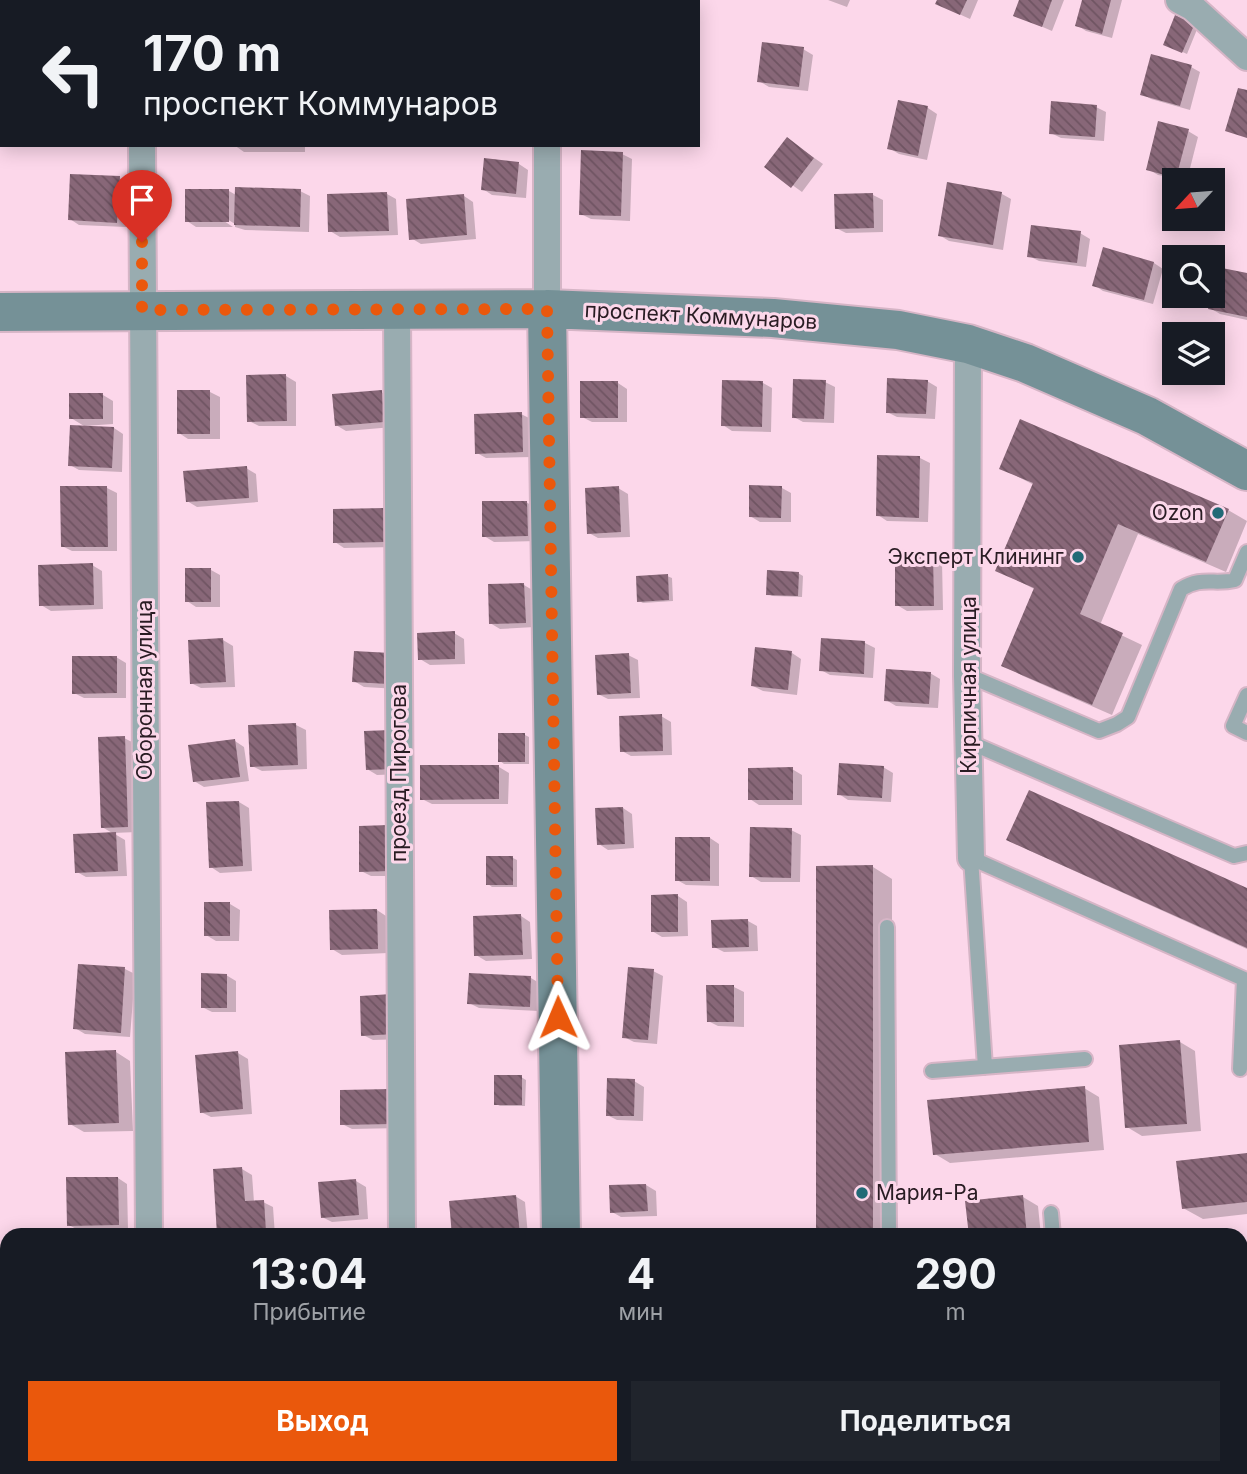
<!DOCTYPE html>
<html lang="ru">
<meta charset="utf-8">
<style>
body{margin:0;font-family:Inter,sans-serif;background:#20242c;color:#f1f3f6;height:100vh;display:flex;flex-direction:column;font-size:26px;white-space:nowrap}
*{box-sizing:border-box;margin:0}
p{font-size:23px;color:#9ea1a6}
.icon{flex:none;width:38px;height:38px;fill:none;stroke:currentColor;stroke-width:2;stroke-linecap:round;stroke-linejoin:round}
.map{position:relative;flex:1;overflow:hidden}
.sheet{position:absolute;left:0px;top:1228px;width:1248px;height:247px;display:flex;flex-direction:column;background:#171b24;border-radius:21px 21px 0 0;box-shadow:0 4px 18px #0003}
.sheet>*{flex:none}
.guide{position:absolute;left:0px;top:0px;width:700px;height:147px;box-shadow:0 4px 18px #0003;background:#171b24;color:#f1f3f6;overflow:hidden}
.needle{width:46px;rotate:244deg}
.controls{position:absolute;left:1162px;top:168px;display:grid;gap:14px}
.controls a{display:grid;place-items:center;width:63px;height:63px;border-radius:0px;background:#171b24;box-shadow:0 4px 18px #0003;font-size:35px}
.pin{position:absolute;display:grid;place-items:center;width:60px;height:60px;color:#fff;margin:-72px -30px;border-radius:50% 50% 50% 0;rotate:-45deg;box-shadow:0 0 7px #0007}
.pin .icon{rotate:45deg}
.me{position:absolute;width:77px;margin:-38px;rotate:359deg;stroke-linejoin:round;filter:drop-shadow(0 0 5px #0008)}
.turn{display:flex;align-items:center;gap:24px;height:147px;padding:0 28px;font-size:32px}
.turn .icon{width:91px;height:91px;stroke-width:2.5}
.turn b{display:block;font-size:49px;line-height:60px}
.eta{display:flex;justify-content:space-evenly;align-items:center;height:119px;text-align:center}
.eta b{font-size:42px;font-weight:700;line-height:49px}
.action{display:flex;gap:14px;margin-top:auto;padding:14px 28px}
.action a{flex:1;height:80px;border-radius:0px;background:#ea580c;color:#fff;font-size:28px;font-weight:700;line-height:80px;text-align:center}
.action a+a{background:#20242c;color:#f1f3f6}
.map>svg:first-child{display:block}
</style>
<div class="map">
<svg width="1247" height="1474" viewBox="0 0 1247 1474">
<defs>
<pattern id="building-back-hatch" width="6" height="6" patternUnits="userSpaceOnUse" patternTransform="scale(1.75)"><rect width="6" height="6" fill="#886778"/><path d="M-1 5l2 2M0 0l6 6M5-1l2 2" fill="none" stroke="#6f5462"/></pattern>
</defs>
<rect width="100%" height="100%" fill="#fcd7ea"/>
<path fill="#0003" d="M628 0H672V2H628Z
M828 0H850L847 7Z
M938 0H978L970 19 937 4Z
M1020 0H1064L1052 31 1015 15Z
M1084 0H1122L1112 38 1086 31 1077 25Z
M1176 17 1198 27 1187 54 1169 46Z
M803 49 813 55 808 91 769 87 759 81Z
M1191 67 1200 72 1190 110 1151 99 1142 94Z
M899 102 928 108 937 114 927 160 899 154 889 148Z
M1096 107 1106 112 1104 141 1061 138 1051 133Z
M1188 131 1198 137 1187 180 1158 175 1148 169Z
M787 139 823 164 802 192 766 166Z
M234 145H305V152H244Z
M622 154 632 159 630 221 591 219 581 214Z
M519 164 528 170 526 198 492 195 483 189Z
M119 178 129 184 126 227 79 225 70 219Z
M229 191 236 195 300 191 310 196 309 232 245 230 235 227V224L222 216 221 219 233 227H196L187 221Z
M387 194 396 199 398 235 340 237 330 231Z
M1002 194 1011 199 1003 250 949 241 939 235Z
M873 195 883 200V232L846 233 836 228Z
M464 196 473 202 476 239 421 244 411 238Z
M1080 233 1090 239 1086 267 1039 261 1029 256Z
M1104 249 1154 263 1163 269 1153 304 1103 291 1094 285Z
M1247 275V320L1220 314 1210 308Z
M286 376 296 382V426H259L249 421Z
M927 381 937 387 935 419 897 417 887 412Z
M825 382 835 387 834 423 803 422 794 417Z
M618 383 627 389V422H592L582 417Z
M763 383 772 388 771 432 732 431 723 425Z
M210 392 220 397V439H188L179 433Z
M381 392 391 398 393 427 346 431 336 425Z
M103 395 113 401V424L84 426 71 418Z
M521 414 531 419 532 457 486 458 477 453Z
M114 428 123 434 122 472 79 470 70 465Z
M920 458 930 463 928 522 887 521 878 515Z
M246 468 256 474 258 502 197 507 187 501Z
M1001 468 1228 510 1247 521 1226 572 1138 534 1100 625 1142 645 1112 715 1023 676 1003 665 1036 590 998 570 1034 485Z
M107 488 117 493V551H72L62 546Z
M618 488 628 494 630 537 598 538 589 533Z
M782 488 791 493V522H760L750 516Z
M526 502 536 508 537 541 494 542 484 536Z
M384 510 395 547 344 548 335 542Z
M933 556 942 561 943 610 907 611 897 605Z
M92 565 102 571 103 609 51 611 41 605Z
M211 570 220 575V607H196L187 601Z
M798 573 803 576 802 597 772 596 768 594Z
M667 576 672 578 673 601 643 603 639 601Z
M524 585 534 591 535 627 500 629 490 623Z
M454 633 464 639 465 664 430 665 420 659Z
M223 640 233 646 235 687 201 688 191 683Z
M865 643 875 648 873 678 830 675 821 670Z
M792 653 801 659 797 695 763 691 753 686Z
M390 655 398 689 364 687 354 681Z
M628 655 638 660 640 698 608 699 598 694Z
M116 657 126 663V698H84L74 693Z
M930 673 940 679 938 708 896 706 886 700Z
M661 716 671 722 672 755 631 756 622 751Z
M296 725 306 730 307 769 262 771 252 766Z
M366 733 403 774 377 775 367 769Z
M525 735 529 737V764H504L500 761Z
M124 738 134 743 137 832 113 833 125 840 127 876 86 877 77 872 114 834 102 827Z
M235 741 244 747 249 781 204 787 194 781Z
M499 767 509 773 508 804H432L422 799Z
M883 767 893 773 891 802 848 800 839 794Z
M792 769 802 775V805H759L750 799Z
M239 802 249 808 252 871 220 873 211 867Z
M623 808 632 814 634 848 608 850 599 844Z
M360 827 399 876H371L361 871Z
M791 830 801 835 800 882H761L751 876Z
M710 838 719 844V886L686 885 677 880Z
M1008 839 1247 890V949L1028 850Z
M513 858 517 860V887H492L488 884Z
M873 867 892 879V1236H818Z
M678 896 687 902 688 936 662 937 652 931Z
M230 904 240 910 239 941H216L206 935Z
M377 910 386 916 388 953 342 955 332 949Z
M521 916 530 922 532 959 486 961 476 955Z
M748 921 757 926 758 951 724 952 714 947Z
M80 966 125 969 135 974 130 1037 85 1034 75 1028Z
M653 971 663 976 657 1044 634 1042 624 1037Z
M226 975 236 981V1012H212L202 1007Z
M471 975 531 978 541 984 539 1011 479 1008 469 1003Z
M708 987H734L744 992V1027L718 1026 708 1021Z
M391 996 403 1039 373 1040 363 1035Z
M1180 1042 1195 1051 1201 1131 1142 1136 1127 1127Z
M116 1052 130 1061 133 1131 84 1132 70 1124Z
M238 1053 248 1059 252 1114 211 1117 201 1112Z
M521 1077 526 1080 525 1106H500L496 1104Z
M634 1081 644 1087 643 1121 617 1120 607 1115Z
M1084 1088 1099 1097 1104 1150 950 1163 935 1154Z
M391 1090 401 1128 352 1129 342 1124Z
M1247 1155V1214L1203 1219 1183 1208Z
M242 1169 252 1175 254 1202H263L273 1207 275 1236 219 1234Z
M118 1178 127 1184 128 1230H78L69 1225Z
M356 1181 366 1187 368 1219 332 1222 322 1217Z
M646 1185 656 1191 657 1216 621 1217 612 1212Z
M515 1196 525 1202 528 1236H454Z
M1023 1197 1038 1206 1041 1236H970Z
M1241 1266H1247V1428L1241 1429Z
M85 1468H120V1474H85Z
M202 1468H247V1474H202Z
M487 1468H532V1474H487Z
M623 1468H886L887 1474H623Z
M1002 1468H1063V1474H1002Z"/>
<path fill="url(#building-back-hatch)" d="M937 0H967L960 15 935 4Z
M1019 0H1052L1042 27 1013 16Z
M1082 0H1111L1102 34 1075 26Z
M1175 15 1195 23 1182 53 1163 45Z
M762 42 804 47 799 87 757 82Z
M1151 54 1192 65 1180 106 1140 95Z
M1238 88 1247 90V138L1225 131Z
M898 100 928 106 918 156 887 149Z
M1051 101 1097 105 1095 137 1049 134Z
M1158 121 1189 129 1176 178 1146 170Z
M787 137 814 158 791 188 764 167Z
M581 150 623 152 621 216 579 215Z
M484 158 519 162 516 194 481 190Z
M70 174 120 176 117 223 68 220Z
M947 182 1002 192 993 245 938 236Z
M235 187 301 189 300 227 234 225Z
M185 189H229V222H185Z
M387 192 389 231 328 232 327 194Z
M873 193 874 228 835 229 834 194Z
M464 194 467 235 409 240 406 199Z
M1031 225 1081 231 1077 263 1027 257Z
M1103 247 1154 262 1144 300 1092 286Z
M1217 267 1247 273V317L1208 309Z
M286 374 287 421 247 422 246 375Z
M887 378 928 380 926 414 886 413Z
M793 379 826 380 824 419 792 418Z
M722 380 763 381 762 427 721 426Z
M580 381H618V418H580Z
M177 390H210V434H177Z
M382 390 384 422 335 426 332 394Z
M69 393H103V419H69Z
M522 412 523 452 475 454 474 414Z
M1020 419 1229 509 1206 562 1118 524 1080 614 1123 633 1092 705 1001 666 1034 588 995 571 1033 483 999 469Z
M70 425 114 427 112 468 68 466Z
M877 455 920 456 919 518 876 516Z
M247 466 249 498 186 502 183 471Z
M749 485 782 486 781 518 749 517Z
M60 486H107L108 547H61Z
M619 486 621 532 587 534 585 488Z
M482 501H527L528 536 482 537Z
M385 508V542L333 543V509Z
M895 554H933L934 606H895Z
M93 563 94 605 39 606 38 565Z
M185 568H211V602H185Z
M767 570 799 572 798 596 766 595Z
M668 574 669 600 637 602 636 576Z
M524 583 526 623 489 624 488 584Z
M455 631V659L418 660 417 633Z
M223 638 226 682 190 684 188 640Z
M821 638 865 641 864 674 819 671Z
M755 647 792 651 788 690 751 686Z
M354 651 391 653 389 684 352 682Z
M629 653 631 693 597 695 595 655Z
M72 656H117V693L72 694Z
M886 669 931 672 929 704 884 701Z
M662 714 663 751 620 752 619 716Z
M296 723 298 765 250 767 248 725Z
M392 730 394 769 366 770 364 731Z
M498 733H525V762H498Z
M125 736 128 827 101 828 98 737Z
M235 739 240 777 193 782 188 745Z
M839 763 884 766 882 798 837 795Z
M420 765H499V799L420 800Z
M793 767V800H748V768Z
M1029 790 1247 888V948L1006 840Z
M239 801 243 866 209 868 206 802Z
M623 807 625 844 597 845 595 808Z
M389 825 390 871 359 872V826Z
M750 827 792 828 791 878 749 877Z
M116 832 118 871 75 873 73 834Z
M675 837H710V881H675Z
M486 856H513V885H486Z
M873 865V1236H816V866Z
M678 894V932H651V895Z
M204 902H230V936H204Z
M377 909 378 949 330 950 329 910Z
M521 914 523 955 474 956 473 916Z
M748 919 749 947 712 948 711 920Z
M78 964 125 967 121 1033 73 1029Z
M628 967 654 969 648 1040 622 1038Z
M201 973 227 974V1008H201Z
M469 973 531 976 530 1007 467 1004Z
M706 985H734V1022H707Z
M392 994 394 1034 361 1036 360 996Z
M1180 1040 1187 1124 1125 1128 1119 1045Z
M116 1050 119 1123 68 1125 65 1052Z
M238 1051 243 1109 200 1113 195 1055Z
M494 1075H522V1105H494Z
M607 1078 635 1079 634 1116H606Z
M1085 1086 1089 1142 933 1155 927 1100Z
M392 1089V1124L340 1125V1090Z
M1247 1153V1202L1182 1209 1176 1161Z
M242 1167 245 1201 264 1200 266 1232 217 1235 213 1169Z
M66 1177H118L119 1225 67 1226Z
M356 1179 359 1215 321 1218 318 1182Z
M646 1184 648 1211 610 1213 609 1185Z
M516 1195 520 1235 452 1236 449 1201Z
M1023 1195 1027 1236H969L965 1201Z
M1247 1264V1415L1241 1416V1265Z
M83 1468H111L112 1474H84Z
M200 1468H238V1474H200Z
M371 1468H401V1474H371Z
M485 1468H523L524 1474H485Z
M621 1468H867L868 1474H621Z
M1000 1468H1044V1474H1000Z
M1119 1468H1213L1225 1474H1119Z"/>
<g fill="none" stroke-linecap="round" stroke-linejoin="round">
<defs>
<path id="lane" d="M967 675 1099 731 1117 724 1128 717 1181 589C1202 576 1214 585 1235 580L1247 552
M1247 695 1233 726 1247 733
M969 742 1234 856 1247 853
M887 927 889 1236
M985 1067 971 858 1244 979 1240 1069
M932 1071 1085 1059
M1051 1213 1053 1236
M895 1468V1474
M1067 1468V1474"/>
<path id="street" d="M1179 0 1192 7 1247 57
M142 2V0
M547 2V0
M142 145 149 1236
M547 309V145
M397 310 402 1236
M968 344 967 675 971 858
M0 1273H7
M155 1468V1474
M406 1468V1474"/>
<path id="secondary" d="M547 309 561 1236
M0 312 547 309 773 318 898 330 968 344 1025 363 1147 416 1247 471
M564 1468V1474"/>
</defs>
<use href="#lane" stroke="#d6b5c6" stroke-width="18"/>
<use href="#street" stroke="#d6b5c6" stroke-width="30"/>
<use href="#secondary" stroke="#d6b5c6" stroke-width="42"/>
<use href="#lane" stroke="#99acb0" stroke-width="14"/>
<use href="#street" stroke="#99acb0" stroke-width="26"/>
<use href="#secondary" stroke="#759197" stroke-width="38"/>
</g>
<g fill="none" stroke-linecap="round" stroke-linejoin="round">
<path stroke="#ea580c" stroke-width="12" stroke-dasharray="0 21.6" d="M142 242V310L547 309 558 1017"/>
</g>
<g fill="#226a76" stroke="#fcd7ea" stroke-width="2.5">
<circle cx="1218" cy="513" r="7"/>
<circle cx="1078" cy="557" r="7"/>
<circle cx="862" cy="1193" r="7"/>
</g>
<g text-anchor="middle" stroke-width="6" stroke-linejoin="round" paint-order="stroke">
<g font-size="21" fill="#291c23" stroke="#fcd7ea">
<text transform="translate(701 316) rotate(3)" y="7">проспект Коммунаров</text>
<text transform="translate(969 685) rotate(-90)" y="7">Кирпичная улица</text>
<text transform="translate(145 690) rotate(-90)" y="7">Оборонная улица</text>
<text transform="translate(399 773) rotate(-90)" y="7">проезд Пирогова</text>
</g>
<g font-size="21" fill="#291c23" stroke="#fcd7ea" text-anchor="end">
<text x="1204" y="520">Ozon</text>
<text x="1064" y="564">Эксперт Клининг</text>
<text x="876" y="1200" text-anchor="start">Мария-Ра</text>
</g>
</g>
</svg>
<div class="controls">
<a><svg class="needle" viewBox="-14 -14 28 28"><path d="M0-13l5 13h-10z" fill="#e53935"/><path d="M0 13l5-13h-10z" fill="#9ea1a6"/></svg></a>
<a><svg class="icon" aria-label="search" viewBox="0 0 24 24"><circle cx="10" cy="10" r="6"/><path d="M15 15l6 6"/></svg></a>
<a><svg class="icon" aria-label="layers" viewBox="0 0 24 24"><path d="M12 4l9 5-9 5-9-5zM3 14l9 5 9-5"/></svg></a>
</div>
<div class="pin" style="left:142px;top:242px;background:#d93025"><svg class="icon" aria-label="arrive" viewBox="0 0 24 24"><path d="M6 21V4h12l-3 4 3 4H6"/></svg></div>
<svg class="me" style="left:558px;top:1017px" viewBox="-20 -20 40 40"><path d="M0-17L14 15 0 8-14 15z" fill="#ea580c" stroke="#fff" stroke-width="4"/></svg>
<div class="guide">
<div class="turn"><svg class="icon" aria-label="left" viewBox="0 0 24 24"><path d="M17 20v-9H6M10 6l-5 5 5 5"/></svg><div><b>170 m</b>проспект Коммунаров</div></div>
</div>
<section class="sheet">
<div class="eta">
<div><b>13:04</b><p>Прибытие</p></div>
<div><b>4</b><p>мин</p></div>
<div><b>290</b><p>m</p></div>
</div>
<div class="action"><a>Выход</a><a>Поделиться</a></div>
</section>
</div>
